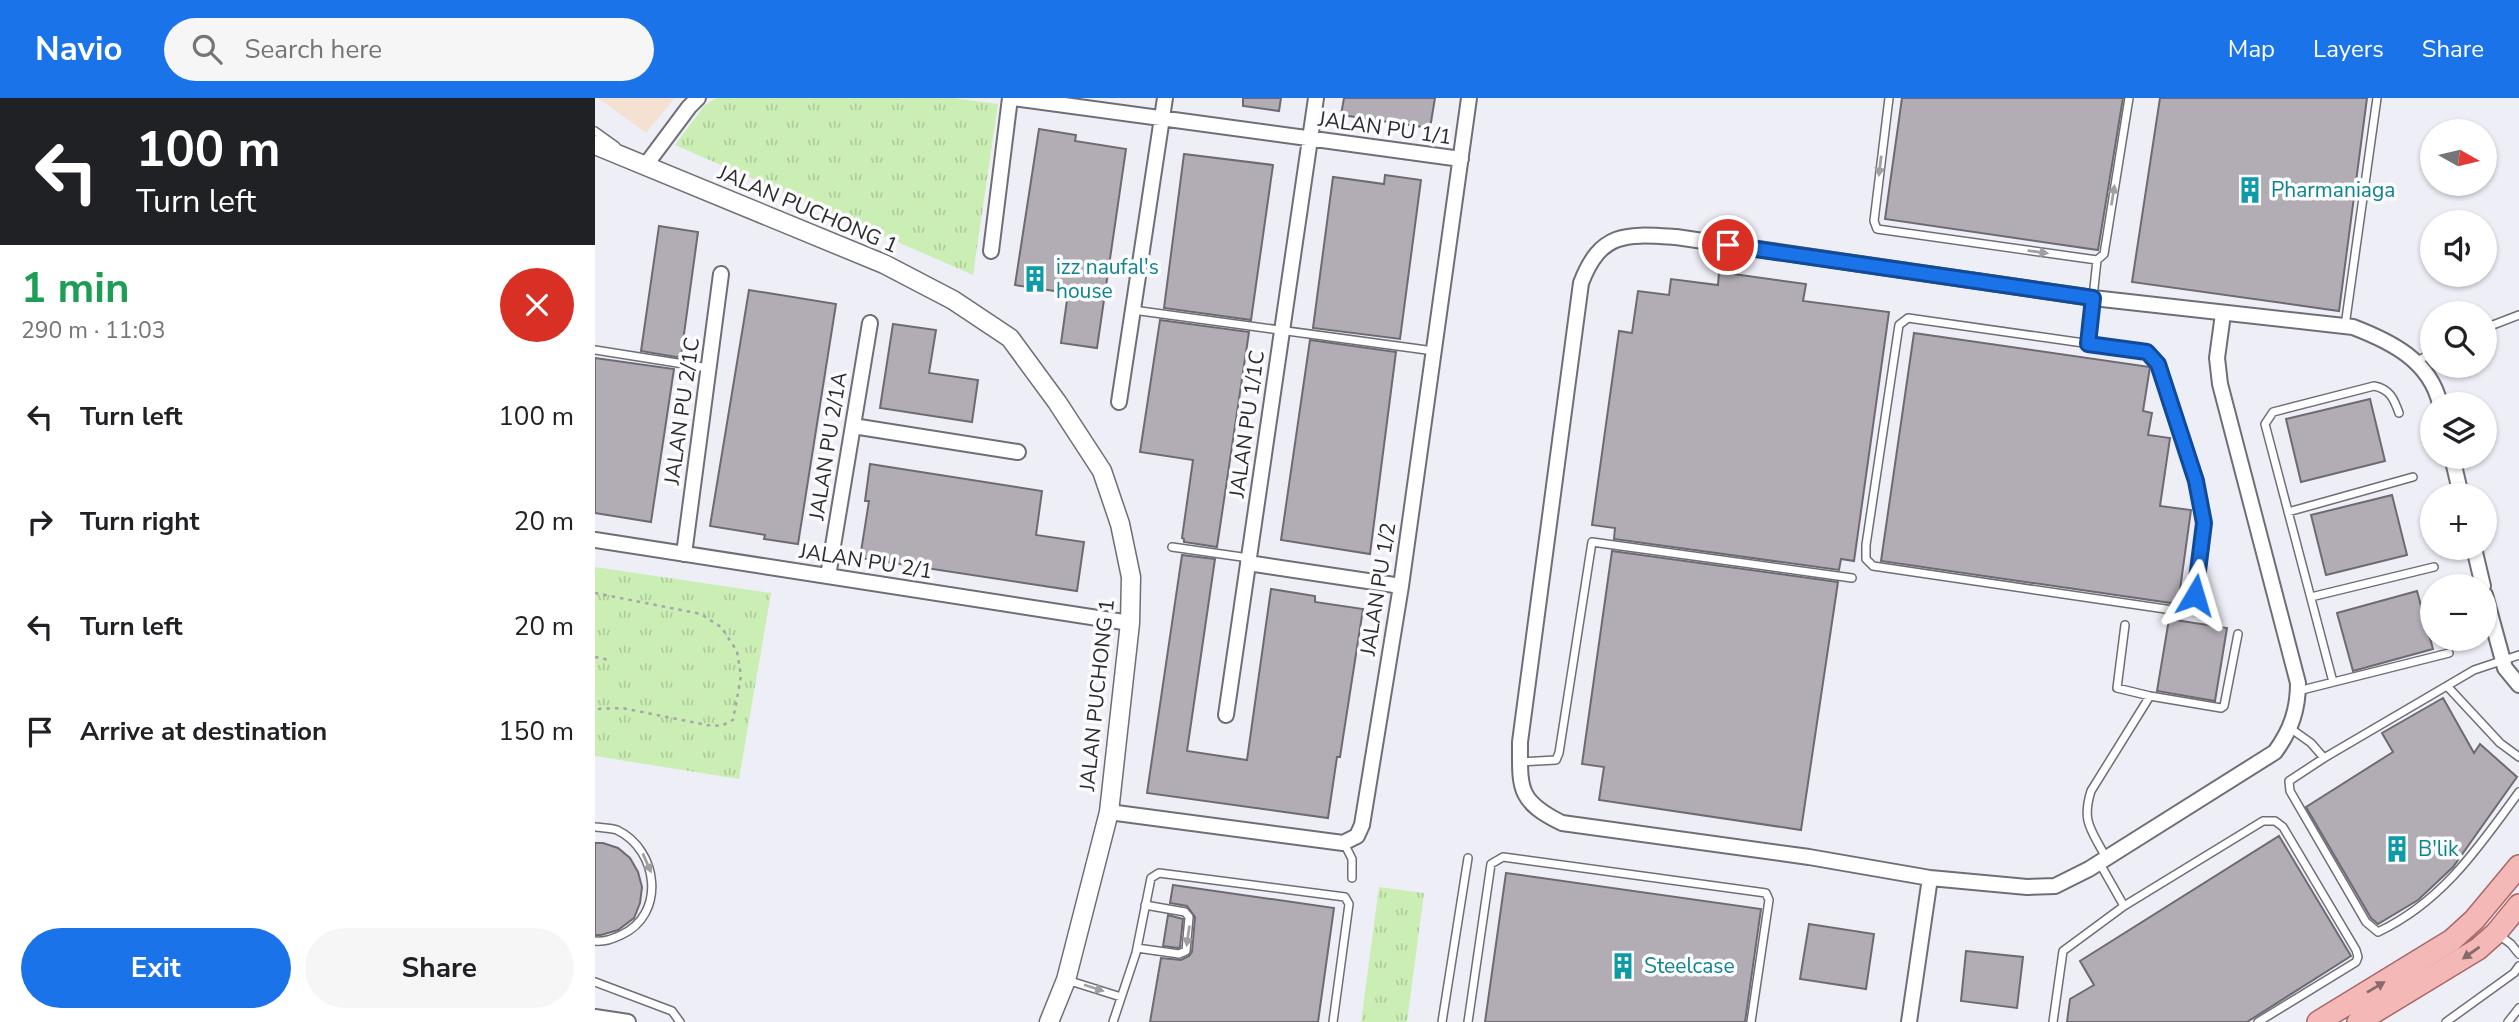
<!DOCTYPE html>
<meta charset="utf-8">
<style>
body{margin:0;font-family:"Nunito Sans",sans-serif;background:#f6f6f6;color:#202124;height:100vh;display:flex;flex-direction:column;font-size:26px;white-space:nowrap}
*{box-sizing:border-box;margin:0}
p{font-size:23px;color:#757577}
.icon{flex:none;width:38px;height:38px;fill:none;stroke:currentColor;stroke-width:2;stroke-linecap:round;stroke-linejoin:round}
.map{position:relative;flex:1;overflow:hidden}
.side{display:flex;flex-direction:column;background:#fff;width:595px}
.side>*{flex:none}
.guide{background:#202124;color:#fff;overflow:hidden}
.needle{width:46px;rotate:98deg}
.tools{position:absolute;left:1825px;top:21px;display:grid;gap:14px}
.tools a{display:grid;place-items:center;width:77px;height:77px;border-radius:50%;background:#fff;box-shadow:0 2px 5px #0004;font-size:35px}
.pin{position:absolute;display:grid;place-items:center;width:60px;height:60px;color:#fff;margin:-30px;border:4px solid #fff;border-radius:50%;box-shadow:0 2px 7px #0007}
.me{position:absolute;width:77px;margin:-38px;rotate:7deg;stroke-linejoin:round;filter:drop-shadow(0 0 5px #0008)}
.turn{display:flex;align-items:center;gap:24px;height:147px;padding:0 21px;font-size:32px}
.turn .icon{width:91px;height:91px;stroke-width:2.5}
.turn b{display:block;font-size:49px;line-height:60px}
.round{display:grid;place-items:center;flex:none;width:74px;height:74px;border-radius:37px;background:#f6f6f6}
.overview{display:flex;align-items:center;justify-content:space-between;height:119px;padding:0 21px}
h1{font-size:42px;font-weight:700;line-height:52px;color:#1e9e55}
.action{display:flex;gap:14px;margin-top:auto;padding:14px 21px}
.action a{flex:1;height:80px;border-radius:42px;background:#1a73e8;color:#fff;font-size:28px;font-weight:700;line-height:80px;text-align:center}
.action a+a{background:#f6f6f6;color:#202124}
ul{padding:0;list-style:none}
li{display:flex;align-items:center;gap:21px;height:105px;padding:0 21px}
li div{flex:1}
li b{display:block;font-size:26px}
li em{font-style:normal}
header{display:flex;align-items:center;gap:42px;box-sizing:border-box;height:98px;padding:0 35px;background:#1a73e8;color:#fff}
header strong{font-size:33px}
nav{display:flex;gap:38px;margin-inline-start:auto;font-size:24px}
.search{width:490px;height:63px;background:#f6f6f6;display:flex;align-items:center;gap:18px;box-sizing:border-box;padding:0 24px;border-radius:38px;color:#757577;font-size:26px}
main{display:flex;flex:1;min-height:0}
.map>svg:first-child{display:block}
</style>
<header>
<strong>Navio</strong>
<div class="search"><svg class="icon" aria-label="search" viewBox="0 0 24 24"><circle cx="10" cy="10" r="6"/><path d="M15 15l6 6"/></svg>Search here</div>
<nav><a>Map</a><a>Layers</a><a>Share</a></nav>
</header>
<main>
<section class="side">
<div class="guide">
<div class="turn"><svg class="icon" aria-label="left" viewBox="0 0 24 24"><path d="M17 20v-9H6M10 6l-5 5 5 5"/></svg><div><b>100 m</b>Turn left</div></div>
</div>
<div class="overview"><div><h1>1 min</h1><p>290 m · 11:03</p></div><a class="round" style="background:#d93025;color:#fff"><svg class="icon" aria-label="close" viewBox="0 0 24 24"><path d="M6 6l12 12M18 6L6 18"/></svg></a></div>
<ul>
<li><svg class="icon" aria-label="left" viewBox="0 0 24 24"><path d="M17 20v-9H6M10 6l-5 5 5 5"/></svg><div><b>Turn left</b></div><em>100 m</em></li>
<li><svg class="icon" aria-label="right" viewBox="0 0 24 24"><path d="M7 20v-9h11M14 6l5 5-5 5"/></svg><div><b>Turn right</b></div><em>20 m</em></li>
<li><svg class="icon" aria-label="left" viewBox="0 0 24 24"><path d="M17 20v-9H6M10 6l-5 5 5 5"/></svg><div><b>Turn left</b></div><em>20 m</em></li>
<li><svg class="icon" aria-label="arrive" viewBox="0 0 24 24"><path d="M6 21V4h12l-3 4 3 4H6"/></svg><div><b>Arrive at destination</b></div><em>150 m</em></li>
</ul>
<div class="action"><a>Exit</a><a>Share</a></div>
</section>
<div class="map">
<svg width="1924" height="924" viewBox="0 0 1924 924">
<defs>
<pattern id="park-tufts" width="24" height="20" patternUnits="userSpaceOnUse" patternTransform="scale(1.75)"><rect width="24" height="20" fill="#cbeeb5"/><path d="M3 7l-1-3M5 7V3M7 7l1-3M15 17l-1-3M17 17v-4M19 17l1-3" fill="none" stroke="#aecc9c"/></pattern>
</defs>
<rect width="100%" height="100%" fill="#eeeef7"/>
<path fill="#f5e1d2" d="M3 0H80L51 35Z"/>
<path fill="url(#park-tufts)" d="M121 0H359L403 6 378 177 80 47 109 8Z
M0 469 176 495 144 681 0 658Z
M784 789 829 795 812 924H766Z"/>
<path fill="#b2adb5" stroke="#6f6a72" stroke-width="2" d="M648 0H686L684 13 648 8Z
M749 0H840L835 30 746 17Z
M1307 0H1528L1503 152 1290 121Z
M1565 0H1772L1744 213 1537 184Z
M444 31 481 37 480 43 531 51 502 250 466 245 473 195 420 187Z
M589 56 678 67 656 222 569 210Z
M790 77 826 82 805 241 718 230 738 79 789 86Z
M64 128 103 134 86 258 81 259 46 253Z
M1124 174 1211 186 1208 203 1294 214 1259 463 1246 461 1244 472 1019 441 1020 430 997 427 1024 233 1037 235 1043 193 1074 197 1076 181 1123 187Z
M154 192 241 206 203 446 169 441 170 437 115 428Z
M565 222 654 234 622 449 589 444V441L587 440 598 362 545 354Z
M298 226 341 232 334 275 383 282 377 324 285 310Z
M1319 235 1555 269 1548 313 1557 315 1553 337 1575 340 1565 408 1596 412 1583 506 1286 463Z
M715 242 801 254 775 456 686 442Z
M0 260 79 271 56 424 0 415Z
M1775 301 1790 363 1706 384 1691 321Z
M275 366 447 393 441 437 489 444 482 493 265 460 274 403H270Z
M1797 397 1812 457 1731 477 1716 417Z
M1017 453 1243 484 1206 732 1004 702 1009 669 987 666Z
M587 457 620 461 592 653 652 662 676 491 720 498V504L768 511 745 659H742L733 720 552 695Z
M1822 493 1838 551 1758 573 1742 515Z
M1574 521 1632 530 1620 603 1562 593Z
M1848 600 1879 655 1885 646 1922 679 1858 769 1823 802 1783 826 1776 820 1711 709 1798 654 1787 635Z
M1684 738 1756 858 1652 924H1472L1475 901 1499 887 1485 863Z
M0 745H8L23 750 35 760 43 774 47 789 45 805 39 820 23 832 6 837H0Z
M911 775 1166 811 1150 924H890Z
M578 787 739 810 723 924H555L566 860 586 862 594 858 597 854 600 819 592 808 575 805Z
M573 817 588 821 585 849 583 850 568 848Z
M1214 826 1279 836 1271 891 1205 881Z
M1371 853 1428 859 1422 910 1366 903Z"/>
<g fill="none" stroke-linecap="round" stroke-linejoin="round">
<defs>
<path id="service" d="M1294 0 1279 123 1282 131 1502 162
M0 33 21 48
M538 212 839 253
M1313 220 1552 254 1563 266 1577 306 1601 383 1609 425 1600 497 1595 506 1584 513 1278 468 1271 461V447L1304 227Z
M1750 228 1782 0
M1890 230 1924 217
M1493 246 1502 162 1509 156 1534 0
M0 252 114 270
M1821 264 1838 254
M1693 414 1818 379
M577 449 654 460
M1716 499 1839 469
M1530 527 1522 590 1555 598 1626 610 1629 608 1643 536
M1738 584 1670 326 1678 314 1779 288C1795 291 1799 301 1804 315
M1852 588 1905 645 1924 659
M1703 593 1854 555
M1695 630 1716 645 1729 660 1879 572 1924 557
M1729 660 1694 683 1695 693 1771 824 1783 834C1847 804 1884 749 1924 694
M926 664 961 662 964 655 997 444 1257 480
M0 729C7 730 16 730 22 732 64 752 71 817 26 837 17 841 10 844 0 843
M749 745 757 761V780
M1511 760C1497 732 1486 725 1496 693L1555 598
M1504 764 1529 808 1668 723H1680L1688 729 1761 852 1763 859 1761 864 1663 924
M1904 837 1916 846 1924 856
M542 850 584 856 591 853 594 819 590 814 550 807
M472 882 526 899
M0 884 77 913 85 924
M518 924 541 855 556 780 564 775 750 799 754 806 738 924
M847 924 873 760
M873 924 896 766 908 759 1171 795 1174 802 1156 924
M1458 924 1468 853 1529 808
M1851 924 1919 875 1924 868
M1913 924 1924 910"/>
<path id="minor" d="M418 0 866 61
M50 68 94 9 103 0
M396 153 415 0
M1628 216 1622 260 1625 286 1703 585C1703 612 1696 632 1680 654L1494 771 1460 788 1432 789 1335 780 1214 759 967 725C922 703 925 690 925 644L986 185C1006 133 1031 136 1081 139L1498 200 1758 229C1797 244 1835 263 1845 306
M524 304 570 0
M258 328 423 354
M1857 359 1866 397
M0 442 535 525
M1879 450 1888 488
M89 456 126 176
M653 465 806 488
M233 478 275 225
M1890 497 1910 570 1924 587
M631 617 721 0
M514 714 748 745 762 738 767 727 806 488 874 0
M0 919 33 924
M1314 924 1335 780"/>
<path id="tertiary" d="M0 47 289 166 358 202 415 240 462 304 507 373 525 426 536 479 535 525 514 714 471 882 454 924"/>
<path id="primary" d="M1723 924 1857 842 1879 822 1924 768
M1763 924 1883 851 1901 835 1924 807"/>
</defs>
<use href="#service" stroke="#6e6e76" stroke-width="10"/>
<use href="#minor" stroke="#6e6e76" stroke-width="18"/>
<use href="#tertiary" stroke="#6e6e76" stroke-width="21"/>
<use href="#primary" stroke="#a96868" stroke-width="24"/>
<path stroke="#a5a5ab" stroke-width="2.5" stroke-dasharray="3.5 5" stroke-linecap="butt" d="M0 495 106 516 126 529 142 553 146 578 138 622 126 628 112 627 27 610 0 611
M0 559 14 562"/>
<use href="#service" stroke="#fff" stroke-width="7"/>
<use href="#minor" stroke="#fff" stroke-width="14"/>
<use href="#tertiary" stroke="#fff" stroke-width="18"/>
<use href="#primary" stroke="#f4b8b6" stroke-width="21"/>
</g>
<defs><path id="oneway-solid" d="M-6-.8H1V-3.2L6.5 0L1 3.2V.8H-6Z" transform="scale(1.75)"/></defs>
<g fill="#a0a0a1">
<use href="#oneway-solid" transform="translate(1285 68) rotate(97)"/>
<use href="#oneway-solid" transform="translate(1518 97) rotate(-81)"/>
<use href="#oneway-solid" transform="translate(1443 154) rotate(8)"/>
<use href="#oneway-solid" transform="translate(52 765) rotate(66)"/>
<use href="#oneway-solid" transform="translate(593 838) rotate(98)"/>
<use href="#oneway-solid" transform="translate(499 890) rotate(18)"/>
</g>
<g fill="#866b6c">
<use href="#oneway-solid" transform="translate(1876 855) rotate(145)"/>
<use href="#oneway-solid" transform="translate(1781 889) rotate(-31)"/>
</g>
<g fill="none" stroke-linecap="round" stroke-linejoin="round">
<defs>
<path id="route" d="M1133 147 1498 200 1493 246 1552 254 1563 266 1601 383 1609 425 1600 497"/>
</defs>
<use href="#route" stroke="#114b97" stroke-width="18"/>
<use href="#route" stroke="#1a73e8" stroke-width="12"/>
</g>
<defs>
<symbol id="building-bare" viewBox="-9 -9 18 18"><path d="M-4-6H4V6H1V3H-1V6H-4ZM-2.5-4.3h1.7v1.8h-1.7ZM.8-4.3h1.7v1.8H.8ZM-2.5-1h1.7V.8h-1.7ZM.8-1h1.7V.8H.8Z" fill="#0f9aa8" stroke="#fcfcfe" stroke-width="2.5" paint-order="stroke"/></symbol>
</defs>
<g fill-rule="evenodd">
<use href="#building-bare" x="1636" y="73" width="38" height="38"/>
<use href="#building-bare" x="421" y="162" width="38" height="38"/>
<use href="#building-bare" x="1783" y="732" width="38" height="38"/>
<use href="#building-bare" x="1009" y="849" width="38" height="38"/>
</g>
<g text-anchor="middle" stroke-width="7" stroke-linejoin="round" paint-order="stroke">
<g font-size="21" fill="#2c2c2f" stroke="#fcfcfe">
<text transform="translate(790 30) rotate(8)" y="7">JALAN PU 1/1</text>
<text transform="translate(213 111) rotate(23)" y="7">JALAN PUCHONG 1</text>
<text transform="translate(87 313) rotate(-82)" y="7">JALAN PU 2/1C</text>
<text transform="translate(652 326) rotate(-82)" y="7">JALAN PU 1/1C</text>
<text transform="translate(233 348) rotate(-81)" y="7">JALAN PU 2/1A</text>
<text transform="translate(271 463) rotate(9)" y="7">JALAN PU 2/1</text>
<text transform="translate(783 491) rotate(-81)" y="7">JALAN PU 1/2</text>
<text transform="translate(502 597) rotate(-84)" y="7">JALAN PUCHONG 1</text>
</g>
<g font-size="21" fill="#0d838f" stroke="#fcfcfe" text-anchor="start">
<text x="1676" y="99">Pharmaniaga</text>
<text x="461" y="176">izz naufal's<tspan x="461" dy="24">house</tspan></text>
<text x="1823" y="758">B'lik</text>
<text x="1049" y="875">Steelcase</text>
</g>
</g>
</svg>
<div class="tools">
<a><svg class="needle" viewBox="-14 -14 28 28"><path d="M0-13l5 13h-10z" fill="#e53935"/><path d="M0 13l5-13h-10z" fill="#757577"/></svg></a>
<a><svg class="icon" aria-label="sound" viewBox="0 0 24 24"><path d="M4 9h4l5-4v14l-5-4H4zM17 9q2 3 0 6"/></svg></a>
<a><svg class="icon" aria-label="search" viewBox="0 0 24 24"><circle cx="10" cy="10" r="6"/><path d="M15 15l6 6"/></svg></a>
<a><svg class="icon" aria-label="layers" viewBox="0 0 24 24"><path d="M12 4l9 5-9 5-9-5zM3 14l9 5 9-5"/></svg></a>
<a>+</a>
<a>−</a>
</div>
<div class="pin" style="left:1133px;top:147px;background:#d93025"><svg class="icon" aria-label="arrive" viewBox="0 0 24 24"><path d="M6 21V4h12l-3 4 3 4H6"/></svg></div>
<svg class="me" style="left:1600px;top:497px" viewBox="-20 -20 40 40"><path d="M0-17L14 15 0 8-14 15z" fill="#1a73e8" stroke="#fff" stroke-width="4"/></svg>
</div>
</main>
